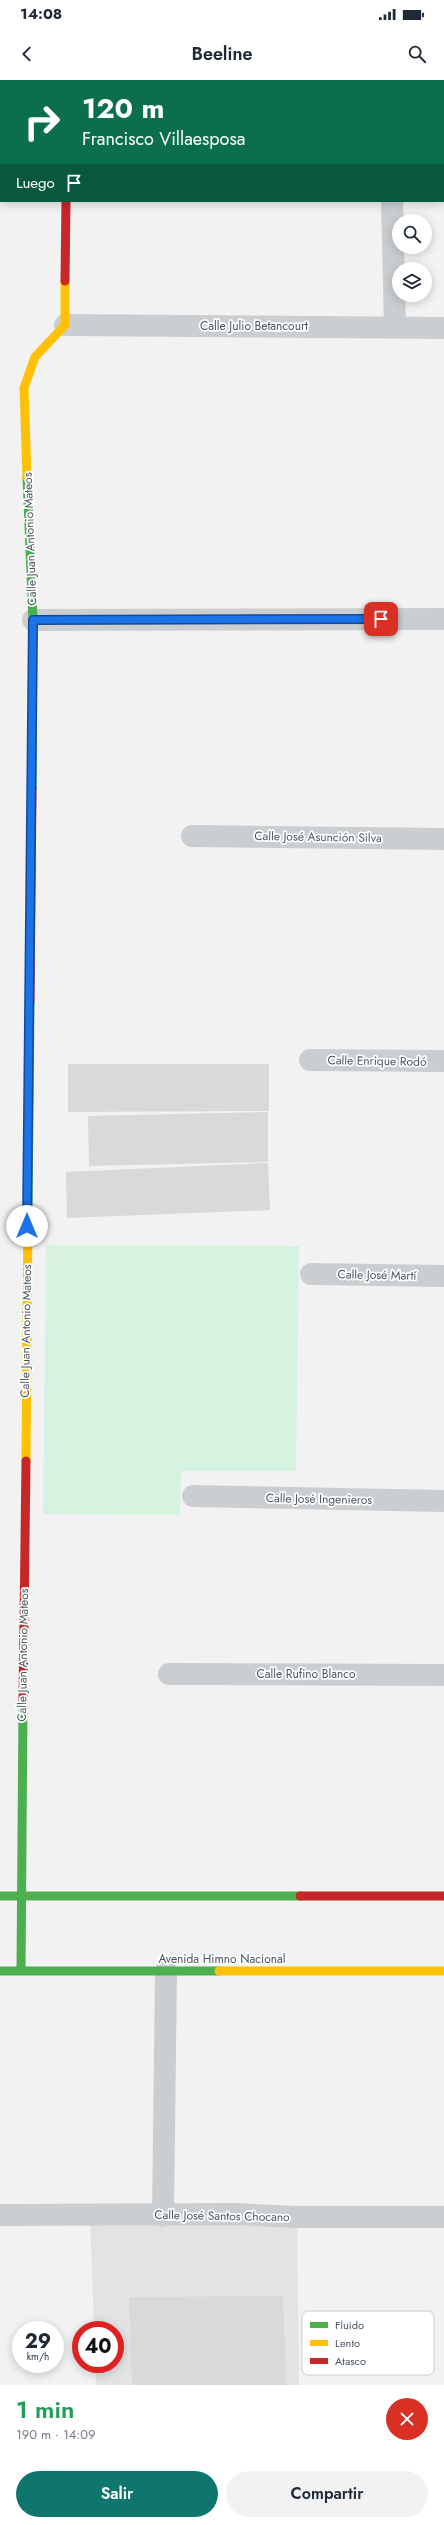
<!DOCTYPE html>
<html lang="es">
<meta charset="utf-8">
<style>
body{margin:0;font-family:Jost,sans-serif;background:#f2f2f3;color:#1f2937;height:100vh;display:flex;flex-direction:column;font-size:15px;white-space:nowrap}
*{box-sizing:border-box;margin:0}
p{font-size:13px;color:#747a83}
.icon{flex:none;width:22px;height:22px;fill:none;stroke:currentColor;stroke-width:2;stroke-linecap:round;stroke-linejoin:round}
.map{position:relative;height:2305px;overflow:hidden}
.side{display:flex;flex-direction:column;background:#fff;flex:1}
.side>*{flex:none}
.top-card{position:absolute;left:0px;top:0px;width:444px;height:122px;box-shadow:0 2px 10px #0003;background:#0b6e4f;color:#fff;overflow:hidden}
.controls{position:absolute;left:392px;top:134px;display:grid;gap:8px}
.controls a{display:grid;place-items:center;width:40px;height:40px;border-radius:50%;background:#fff;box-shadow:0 2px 10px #0003;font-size:20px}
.speed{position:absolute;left:12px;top:2241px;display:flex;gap:8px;font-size:20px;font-weight:700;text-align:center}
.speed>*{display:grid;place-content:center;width:52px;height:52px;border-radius:50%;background:#fff;box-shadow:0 2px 10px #0003;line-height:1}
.speed small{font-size:10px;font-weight:400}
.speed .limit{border:6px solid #d22;background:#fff;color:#111}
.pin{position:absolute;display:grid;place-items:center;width:34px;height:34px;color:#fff;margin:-17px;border-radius:8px;box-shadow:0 2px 6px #0006}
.me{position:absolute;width:44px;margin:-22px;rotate:0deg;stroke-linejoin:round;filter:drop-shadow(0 0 3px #0008)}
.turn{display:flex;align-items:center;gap:14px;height:84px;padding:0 16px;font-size:18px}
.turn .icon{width:52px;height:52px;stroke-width:2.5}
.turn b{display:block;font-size:28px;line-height:34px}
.then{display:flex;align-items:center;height:38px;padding:0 16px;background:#0003;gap:8px;font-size:15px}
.round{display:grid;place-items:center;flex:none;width:42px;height:42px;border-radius:21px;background:#f2f2f3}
.overview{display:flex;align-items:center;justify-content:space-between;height:68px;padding:0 16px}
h1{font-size:24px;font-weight:600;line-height:30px;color:#1e9e55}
.primary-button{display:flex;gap:8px;margin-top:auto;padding:8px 16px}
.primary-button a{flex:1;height:46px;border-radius:24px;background:#0f766e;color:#fff;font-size:16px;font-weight:600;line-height:46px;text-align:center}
.primary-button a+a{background:#f2f2f3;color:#1f2937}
.status{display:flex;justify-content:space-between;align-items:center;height:28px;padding:0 20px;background:#fff;direction:ltr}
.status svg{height:11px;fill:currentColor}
header{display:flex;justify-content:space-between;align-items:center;height:52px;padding:0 16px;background:#fff;font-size:18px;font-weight:600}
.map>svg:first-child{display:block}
</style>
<div class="status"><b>14:08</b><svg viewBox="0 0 49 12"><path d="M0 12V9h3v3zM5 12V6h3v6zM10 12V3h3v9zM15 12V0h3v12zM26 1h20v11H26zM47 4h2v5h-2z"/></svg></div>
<header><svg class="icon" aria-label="back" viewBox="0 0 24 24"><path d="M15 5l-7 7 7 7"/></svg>Beeline<svg class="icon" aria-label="search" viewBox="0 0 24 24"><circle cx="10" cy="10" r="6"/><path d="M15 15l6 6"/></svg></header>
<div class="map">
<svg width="444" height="2305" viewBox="0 0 444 2305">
<rect width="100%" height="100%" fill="#f2f2f2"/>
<path fill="#e4e3e4" d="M90 2134 297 2137 299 2305H96L95 2284H115V2250H94Z"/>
<path fill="#d6f2e0" d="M46 1165 299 1166 296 1391H181L180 1435 43 1434Z"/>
<path fill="#d8d9da" d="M68 984H269V1031L68 1032Z
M268 1032V1082L89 1086 88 1036Z
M268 1083 270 1130 67 1138 66 1092Z
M283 2216 286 2305H132L129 2217Z"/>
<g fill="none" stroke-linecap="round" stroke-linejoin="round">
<path stroke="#cbced0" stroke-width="22" d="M389 0V1
M68 1V0
M392 121 395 247
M65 245 444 248
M33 540 444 539
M192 756 444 759
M310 980 444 981
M311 1194 444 1196
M193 1416 444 1421
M169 1594 444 1595
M0 2135 235 2134 297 2137H444
M163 2136 166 1891"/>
<path stroke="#4caf50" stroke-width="9" d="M27 397 33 540 32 708
M28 1131 30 921
M0 1816H300
M0 1891H219
M21 1891 23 1625"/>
<path stroke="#ffc107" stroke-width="9" d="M27 397 24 308 35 277 65 245V201
M26 1381 28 1131
M219 1891H444"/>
<path stroke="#c62828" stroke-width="9" d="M65 201 66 121
M30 921 32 708
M23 1625 26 1381
M300 1816H444"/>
</g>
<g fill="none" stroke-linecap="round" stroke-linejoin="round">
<defs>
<path id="route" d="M27 1146 33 540 381 539"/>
</defs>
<use href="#route" stroke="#114b97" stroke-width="10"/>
<use href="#route" stroke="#1a73e8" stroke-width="7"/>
</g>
<g text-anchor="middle" stroke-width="3.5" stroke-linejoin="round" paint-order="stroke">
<g font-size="12" fill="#48555f" stroke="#fff">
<text x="254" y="250">Calle Julio Betancourt</text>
<text transform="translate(30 459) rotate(-92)" y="4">Calle Juan Antonio Mateos</text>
<text transform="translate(318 757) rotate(1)" y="4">Calle José Asunción Silva</text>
<text transform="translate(377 981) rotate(1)" y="4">Calle Enrique Rodó</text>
<text transform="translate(377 1195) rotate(1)" y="4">Calle José Martí</text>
<text transform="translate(26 1251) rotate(-89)" y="4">Calle Juan Antonio Mateos</text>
<text transform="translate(319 1419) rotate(1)" y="4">Calle José Ingenieros</text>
<text transform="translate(23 1575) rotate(-89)" y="4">Calle Juan Antonio Mateos</text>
<text x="306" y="1598">Calle Rufino Blanco</text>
<text x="222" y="1883">Avenida Himno Nacional</text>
<text transform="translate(222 2136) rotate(1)" y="4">Calle José Santos Chocano</text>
</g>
</g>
<rect x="302" y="2231" width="132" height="64" rx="6" fill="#fff" stroke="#c8cccf" stroke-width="1"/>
<rect x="310" y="2242" width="18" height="6" fill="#4caf50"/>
<rect x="310" y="2260" width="18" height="6" fill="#ffc107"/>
<rect x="310" y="2278" width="18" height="6" fill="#c62828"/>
<g font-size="11" fill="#48555f">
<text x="335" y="2249">Fluido</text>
<text x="335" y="2267">Lento</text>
<text x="335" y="2285">Atasco</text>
</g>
</svg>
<div class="controls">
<a><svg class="icon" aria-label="search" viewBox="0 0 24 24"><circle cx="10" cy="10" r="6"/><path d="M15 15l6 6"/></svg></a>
<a><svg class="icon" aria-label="layers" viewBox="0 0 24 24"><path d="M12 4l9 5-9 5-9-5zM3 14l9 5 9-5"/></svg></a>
</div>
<div class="speed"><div>29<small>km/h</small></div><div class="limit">40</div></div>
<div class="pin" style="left:381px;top:539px;background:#d93025"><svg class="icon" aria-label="arrive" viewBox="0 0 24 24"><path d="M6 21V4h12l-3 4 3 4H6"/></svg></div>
<svg class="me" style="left:27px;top:1146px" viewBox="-20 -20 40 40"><circle r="19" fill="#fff"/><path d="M0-13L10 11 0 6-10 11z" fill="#1a73e8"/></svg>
<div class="top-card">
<div class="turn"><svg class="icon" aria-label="right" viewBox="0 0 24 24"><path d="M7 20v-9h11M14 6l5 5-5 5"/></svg><div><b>120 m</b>Francisco Villaesposa</div></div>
<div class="then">Luego<svg class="icon" aria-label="arrive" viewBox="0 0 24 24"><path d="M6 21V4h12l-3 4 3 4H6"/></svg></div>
</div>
</div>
<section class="side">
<div class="overview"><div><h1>1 min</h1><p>190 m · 14:09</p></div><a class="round" style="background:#d93025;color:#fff"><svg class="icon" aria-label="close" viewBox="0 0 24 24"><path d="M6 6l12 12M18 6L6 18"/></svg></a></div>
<div class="primary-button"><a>Salir</a><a>Compartir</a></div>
</section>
